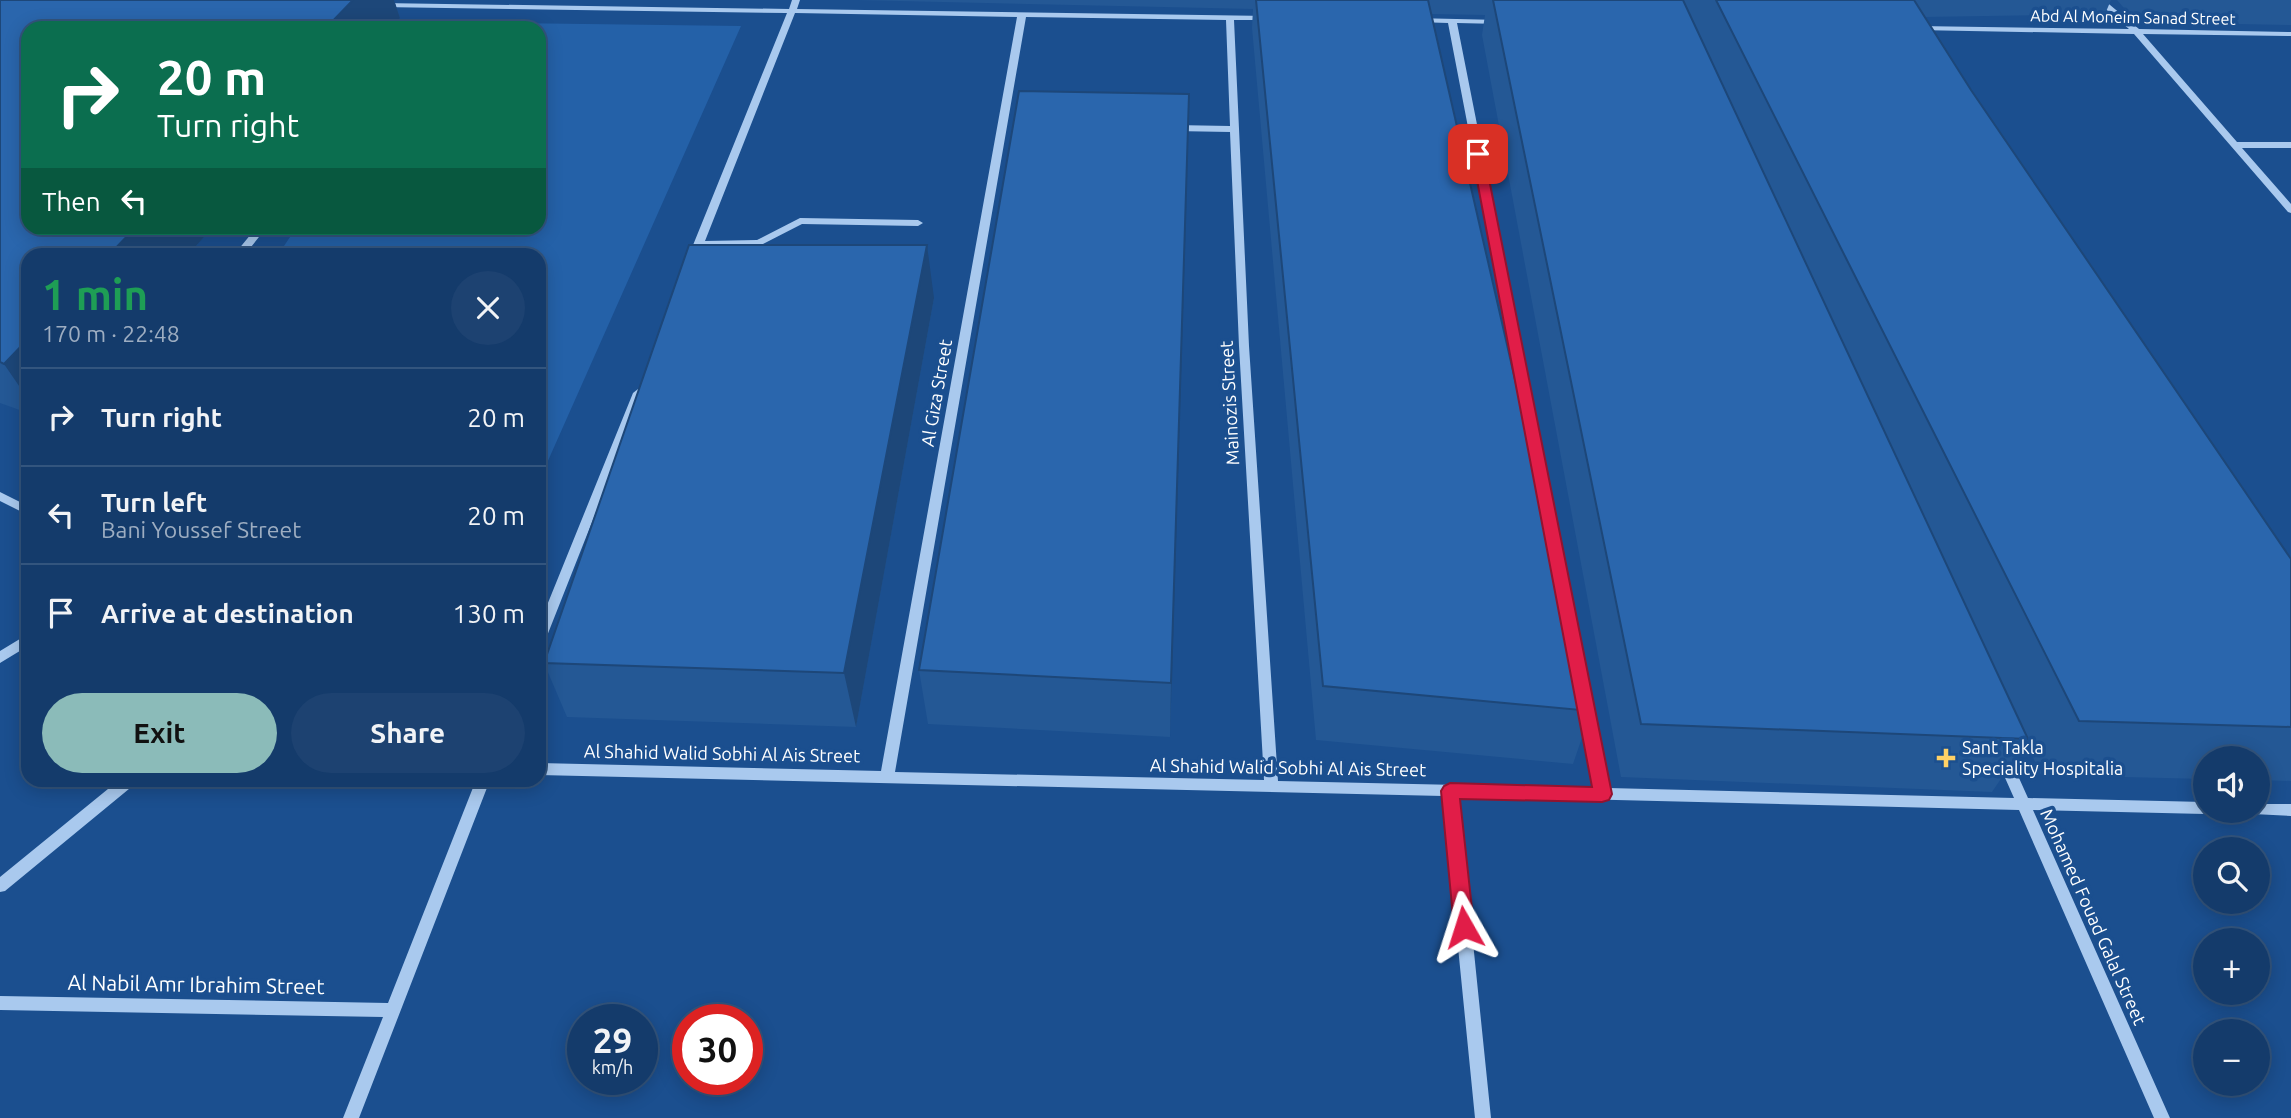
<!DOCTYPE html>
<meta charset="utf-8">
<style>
body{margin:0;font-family:Ubuntu,sans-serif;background:#1d4271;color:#f1f3f6;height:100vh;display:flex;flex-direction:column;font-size:26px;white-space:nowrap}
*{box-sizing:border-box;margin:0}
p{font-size:23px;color:#9dadc1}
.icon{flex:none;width:38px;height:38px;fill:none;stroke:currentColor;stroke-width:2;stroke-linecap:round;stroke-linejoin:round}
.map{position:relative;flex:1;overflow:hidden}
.sheet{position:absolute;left:21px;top:248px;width:525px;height:539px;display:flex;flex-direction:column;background:#143b6b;border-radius:21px;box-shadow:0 4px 18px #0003,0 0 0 2px #33557e}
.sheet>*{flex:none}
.guide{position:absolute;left:21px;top:21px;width:525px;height:214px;border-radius:21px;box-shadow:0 4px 18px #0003,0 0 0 2px #33557e;background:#0b6e4f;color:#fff;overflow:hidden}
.buttons{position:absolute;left:2193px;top:746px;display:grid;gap:14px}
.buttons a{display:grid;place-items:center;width:77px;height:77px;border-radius:50%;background:#143b6b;box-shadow:0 4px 18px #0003,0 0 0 2px #33557e;font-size:35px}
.speed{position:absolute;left:567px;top:1004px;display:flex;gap:14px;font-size:35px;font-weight:700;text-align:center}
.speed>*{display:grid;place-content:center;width:91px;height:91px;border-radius:50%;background:#143b6b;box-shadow:0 4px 18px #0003,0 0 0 2px #33557e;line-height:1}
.speed small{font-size:18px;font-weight:400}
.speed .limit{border:10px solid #d22;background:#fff;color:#111}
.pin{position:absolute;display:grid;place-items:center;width:60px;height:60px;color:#fff;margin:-30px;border-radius:14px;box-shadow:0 4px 10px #0006}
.me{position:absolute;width:77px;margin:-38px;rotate:354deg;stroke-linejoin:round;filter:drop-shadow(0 0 5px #0008)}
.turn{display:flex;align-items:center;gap:24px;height:147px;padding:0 21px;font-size:32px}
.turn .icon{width:91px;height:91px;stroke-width:2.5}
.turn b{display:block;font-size:49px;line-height:60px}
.then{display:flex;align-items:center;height:66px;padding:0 21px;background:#0003;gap:14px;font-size:26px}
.round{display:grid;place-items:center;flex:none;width:74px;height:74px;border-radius:37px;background:#1d4271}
.overview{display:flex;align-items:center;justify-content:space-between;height:119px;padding:0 21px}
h1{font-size:42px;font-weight:700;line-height:52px;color:#1e9e55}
.cta{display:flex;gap:14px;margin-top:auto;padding:14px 21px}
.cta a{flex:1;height:80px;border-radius:42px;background:#8bbbb9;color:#111;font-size:28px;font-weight:700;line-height:80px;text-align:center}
.cta a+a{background:#1d4271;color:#f1f3f6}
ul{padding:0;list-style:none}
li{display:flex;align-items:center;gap:21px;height:98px;padding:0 21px;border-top:2px solid #33557e}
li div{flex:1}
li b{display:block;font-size:26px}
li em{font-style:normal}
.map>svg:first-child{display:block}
</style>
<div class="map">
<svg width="2291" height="1118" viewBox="0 0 2291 1118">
<rect width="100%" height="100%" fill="#1b4f8f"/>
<path fill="#2461a8" d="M432 22 741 26 539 481V256L278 255 296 228H539V28H428Z"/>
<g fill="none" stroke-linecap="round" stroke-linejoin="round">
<path fill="#a9c9ee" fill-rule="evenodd" d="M792 0H800L797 9 1269 16 1273 18 1269 20H1234L1249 346 1278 781 1594 788 1578 705 1580 701 1585 700 1590 701 1592 705 1608 788 2014 798 1994 753 1996 749 2001 747 2006 749 2028 798 2205 802V810H2211L2205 814 2033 810 2170 1118H2154L2019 810 1458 796 1491 1118H1475L1443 796 539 775V763L881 771 1017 17 795 13 705 241 757 240 800 218 918 220 923 223 918 226 802 224 759 246 702 247 697 260 692 263 687 260 787 13 381 7 377 5 381 3 789 9ZM1026 17 1226 20 1230 126 1174 125 1170 128 1174 131 1230 132 1239 346 1264 780 895 772Z
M2095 0H2104L2139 29 2291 32V36L2143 34 2237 142H2291V148H2242L2291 204V213L2288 212 2134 34 1917 30 1913 28 1917 26 2129 29Z
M1413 18 1500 20 1504 22 1500 24 1457 23 1569 591 1563 596 1557 591 1448 23 1416 22H1413Z
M256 228H266L244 256H233Z
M638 389 643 393 545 641 544 644 539 646V625L633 393Z
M0 492 28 506V515L0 501Z
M28 634V646L0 663V651Z
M119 780H137L135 784 5 891 0 892V877Z
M476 780H490L359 1118H343L383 1017 0 1010V996L388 1003Z
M2258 804H2291V816L2253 814 2251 810H2258Z"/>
</g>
<path fill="#245895" d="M0 0H394L400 18 28 228H212L187 256H28V413L0 403Z
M855 0H2111L2105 14 1924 17 1971 90 2291 559V781L2258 780V758H2205V779L2041 775 2026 742 1992 792 1621 777 1482 35 1485 15 1431 14 1591 711 1573 764 1316 740 1252 28 1253 9Z
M2117 0H2291V25L2136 22Z
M1189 94 1170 737 928 724 919 670Z
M934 298 856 727 567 717 544 663Z"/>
<path fill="#1d4779" d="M353 0H394L400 18 391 28H326Z
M1188 145 1170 737 1171 683Z
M135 228H212L187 256H108Z
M927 245 934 298 856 727 844 673Z
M28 339V399L4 364Z"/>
<path fill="#2a66ad" stroke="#1d4779" stroke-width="2" d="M0 0H353L326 28H28V228H135L108 256H28V339L4 364 0 362Z
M1256 0H1428L1591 711 1323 686Z
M1493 0H1683L2028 739 1641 724Z
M1716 0H1914L1971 90 2291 559V727L2079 721Z
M1019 91 1189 94 1171 683 919 670Z
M689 245H927L844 673 544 663Z"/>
<path fill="#e11d48" stroke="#92132f" stroke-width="2" d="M1474 152 1484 154 1612 794 1609 800 1602 802 1460 799 1474 927 1471 933 1464 936 1457 933 1454 927 1441 791 1444 786 1450 783 1592 787 1472 154Z"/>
<path fill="#ffd166" stroke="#1b4f8f" stroke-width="2.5" d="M1942.5 747.5h7v7h7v7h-7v7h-7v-7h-7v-7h7z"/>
<g text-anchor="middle" stroke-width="7" stroke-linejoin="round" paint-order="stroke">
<g font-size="16" fill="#fff" stroke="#1b4f8f">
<text transform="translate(2133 17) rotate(1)" y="6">Abd Al Moneim Sanad Street</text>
</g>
<g font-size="18" fill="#fff" stroke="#1b4f8f">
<text transform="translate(937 393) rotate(-80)" y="6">Al Giza Street</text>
<text transform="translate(1230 403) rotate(-93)" y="6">Mainozis Street</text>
<text transform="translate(722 754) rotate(1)" y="6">Al Shahid Walid Sobhi Al Ais Street</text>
<text transform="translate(1288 768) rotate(1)" y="6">Al Shahid Walid Sobhi Al Ais Street</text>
<text transform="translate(2093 917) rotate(66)" y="6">Mohamed Fouad Galal Street</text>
</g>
<g font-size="18" fill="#fff" stroke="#1b4f8f" text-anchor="start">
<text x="1962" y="754">Sant Takla<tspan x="1962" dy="21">Speciality Hospitalia</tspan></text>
</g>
<g font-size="21" fill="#fff" stroke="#1b4f8f">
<text transform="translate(196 985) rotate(1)" y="7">Al Nabil Amr Ibrahim Street</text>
</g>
</g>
</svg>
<div class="buttons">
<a><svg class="icon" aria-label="sound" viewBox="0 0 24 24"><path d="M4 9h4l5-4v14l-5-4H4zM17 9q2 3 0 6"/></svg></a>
<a><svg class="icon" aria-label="search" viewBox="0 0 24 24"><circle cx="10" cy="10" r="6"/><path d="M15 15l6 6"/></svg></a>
<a>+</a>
<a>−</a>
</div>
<div class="speed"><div>29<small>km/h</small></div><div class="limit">30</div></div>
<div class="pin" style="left:1478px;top:154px;background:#d93025"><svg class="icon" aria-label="arrive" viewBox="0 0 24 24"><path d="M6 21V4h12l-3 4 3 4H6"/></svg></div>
<svg class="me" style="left:1464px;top:927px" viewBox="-20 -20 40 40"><path d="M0-17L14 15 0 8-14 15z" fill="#e11d48" stroke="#fff" stroke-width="4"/></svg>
<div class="guide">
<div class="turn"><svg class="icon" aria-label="right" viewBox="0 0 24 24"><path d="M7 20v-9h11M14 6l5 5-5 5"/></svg><div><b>20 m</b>Turn right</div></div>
<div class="then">Then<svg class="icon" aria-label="left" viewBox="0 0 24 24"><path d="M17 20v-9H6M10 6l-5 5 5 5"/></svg></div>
</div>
<section class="sheet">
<div class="overview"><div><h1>1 min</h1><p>170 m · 22:48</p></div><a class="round"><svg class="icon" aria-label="close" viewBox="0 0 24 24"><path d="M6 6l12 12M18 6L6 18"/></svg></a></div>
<ul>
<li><svg class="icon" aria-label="right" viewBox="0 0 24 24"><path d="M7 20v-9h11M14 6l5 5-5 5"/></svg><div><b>Turn right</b></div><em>20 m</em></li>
<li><svg class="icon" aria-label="left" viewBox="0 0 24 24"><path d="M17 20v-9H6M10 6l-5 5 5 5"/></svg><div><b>Turn left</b><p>Bani Youssef Street</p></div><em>20 m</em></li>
<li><svg class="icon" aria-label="arrive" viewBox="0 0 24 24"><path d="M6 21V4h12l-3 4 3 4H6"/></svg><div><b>Arrive at destination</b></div><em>130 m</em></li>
</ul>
<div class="cta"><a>Exit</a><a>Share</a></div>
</section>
</div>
